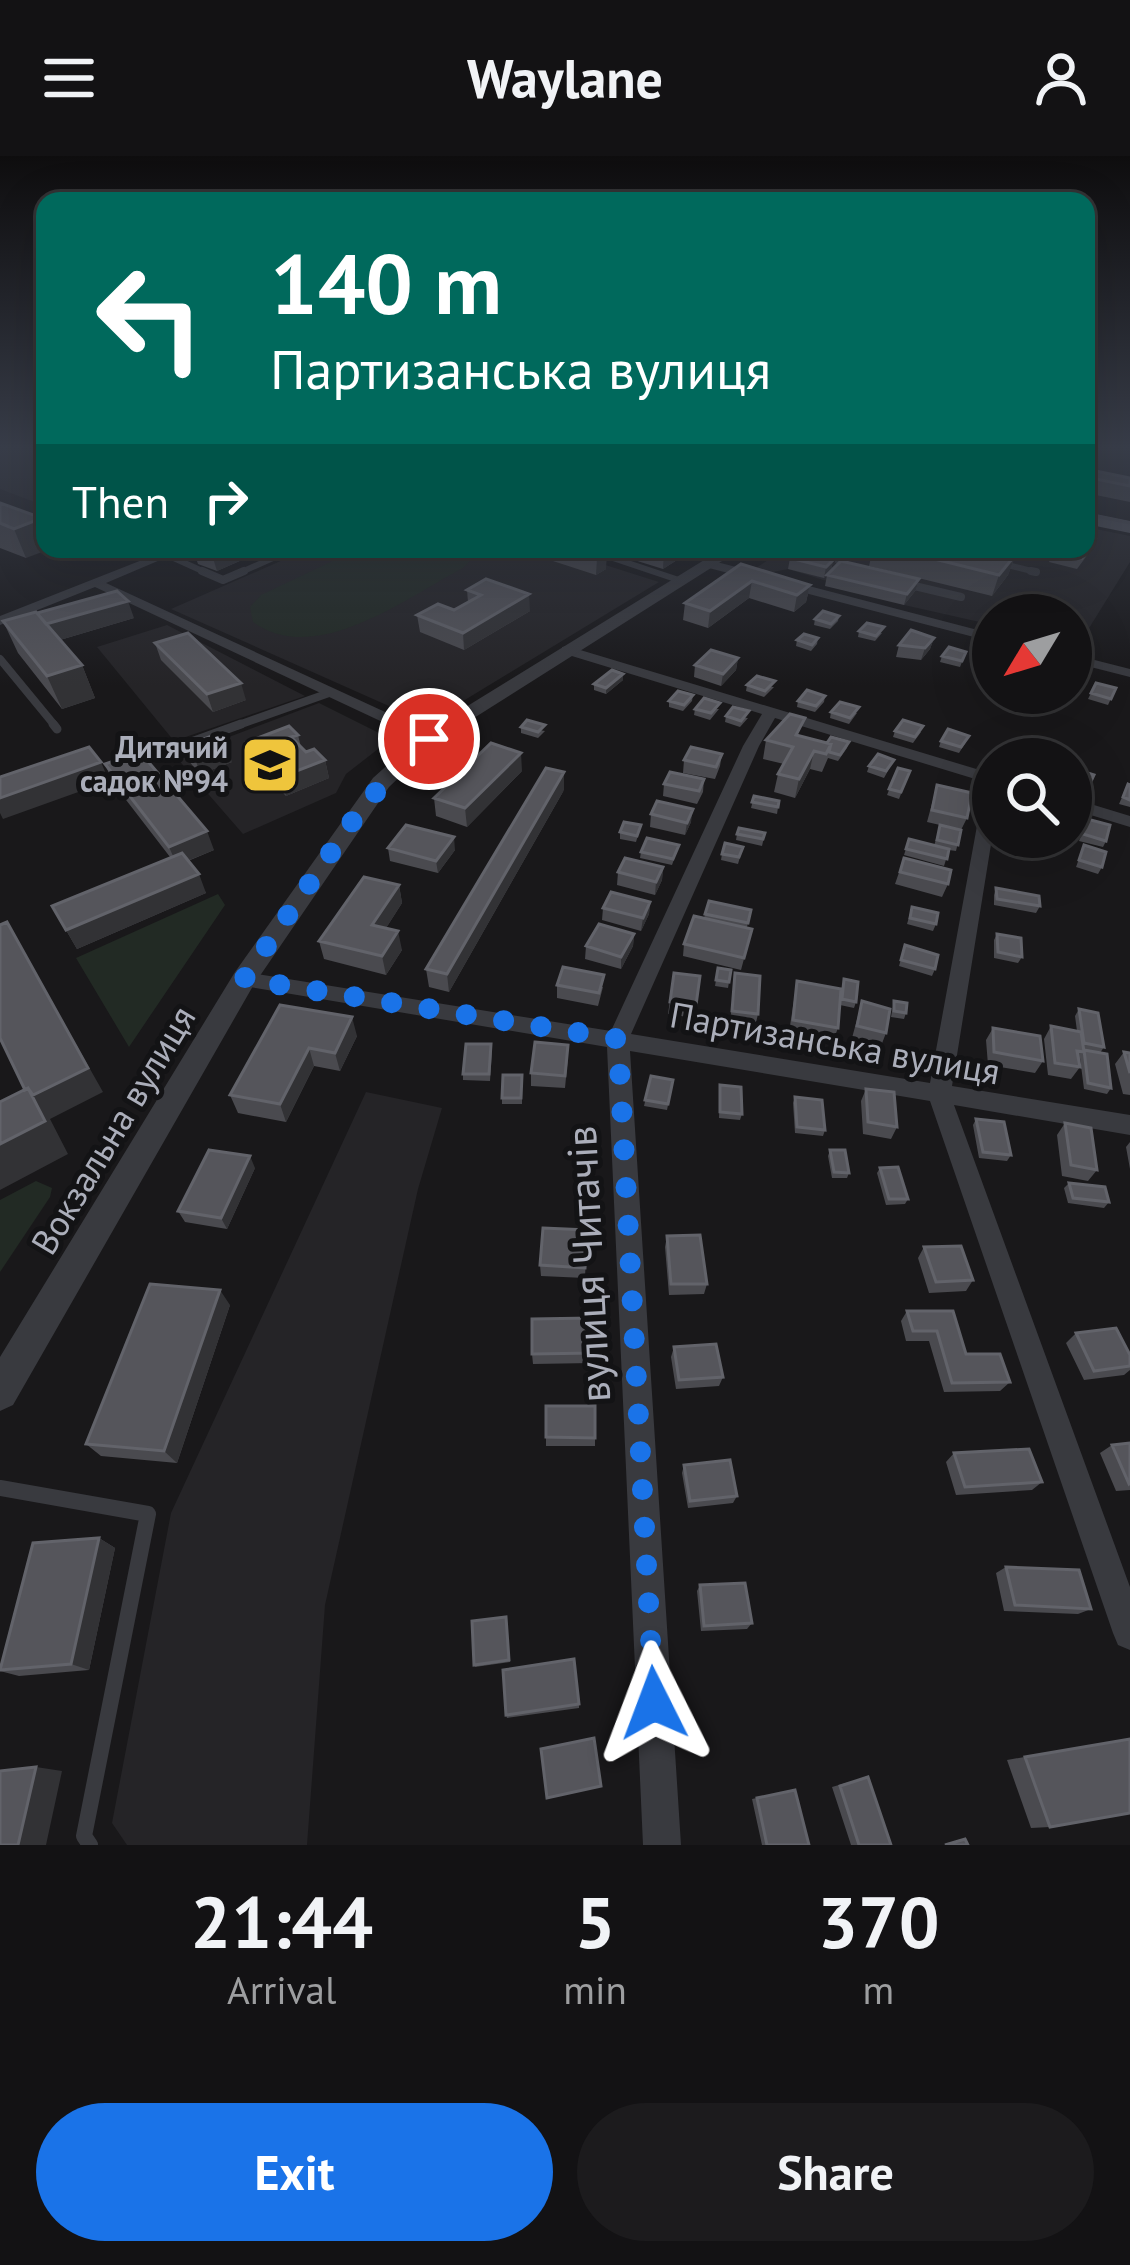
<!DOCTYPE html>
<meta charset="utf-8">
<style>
body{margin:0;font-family:"PT Sans",sans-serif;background:#1c1b1d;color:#f1f3f6;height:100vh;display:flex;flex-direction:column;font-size:45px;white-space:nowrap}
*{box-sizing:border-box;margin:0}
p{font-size:39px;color:#9d9ea0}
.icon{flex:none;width:66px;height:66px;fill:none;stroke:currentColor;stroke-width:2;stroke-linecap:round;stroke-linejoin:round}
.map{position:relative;height:1689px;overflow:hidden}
.side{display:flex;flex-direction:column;background:#131214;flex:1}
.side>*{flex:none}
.top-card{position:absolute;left:36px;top:36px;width:1059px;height:366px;border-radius:24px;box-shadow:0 12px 48px #0002,0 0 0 3px #323234;background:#00695c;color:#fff;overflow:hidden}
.needle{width:78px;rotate:232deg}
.buttons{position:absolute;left:972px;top:438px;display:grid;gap:24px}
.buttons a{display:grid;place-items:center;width:120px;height:120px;border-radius:50%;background:#131214;box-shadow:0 12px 48px #0002,0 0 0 3px #323234;font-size:60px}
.pin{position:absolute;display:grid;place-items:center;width:102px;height:102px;color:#fff;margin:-51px;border:6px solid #fff;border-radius:50%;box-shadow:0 3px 12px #0007}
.me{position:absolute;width:132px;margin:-66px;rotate:357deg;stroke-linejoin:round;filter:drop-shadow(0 0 9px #0008)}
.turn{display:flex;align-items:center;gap:42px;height:252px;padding:0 36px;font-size:54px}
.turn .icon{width:156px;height:156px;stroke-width:2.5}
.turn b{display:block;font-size:84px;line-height:102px}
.then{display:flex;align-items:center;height:114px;padding:0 36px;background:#0003;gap:24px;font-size:45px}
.eta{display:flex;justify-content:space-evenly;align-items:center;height:204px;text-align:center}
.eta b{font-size:72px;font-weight:700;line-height:84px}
.primary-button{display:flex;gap:24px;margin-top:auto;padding:24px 36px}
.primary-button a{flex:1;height:138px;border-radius:72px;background:#1a73e8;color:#fff;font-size:48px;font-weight:700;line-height:138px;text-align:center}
.primary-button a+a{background:#1c1b1d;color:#f1f3f6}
header{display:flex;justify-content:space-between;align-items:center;height:156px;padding:0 36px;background:#131214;font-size:54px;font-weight:700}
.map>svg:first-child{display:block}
</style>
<header><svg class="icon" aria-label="menu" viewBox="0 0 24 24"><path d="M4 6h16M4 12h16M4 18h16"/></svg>Waylane<svg class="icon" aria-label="person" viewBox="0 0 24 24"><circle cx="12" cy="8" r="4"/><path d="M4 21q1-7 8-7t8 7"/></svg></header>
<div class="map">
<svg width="1130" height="1689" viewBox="0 0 1130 1689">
<rect width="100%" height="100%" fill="#19181a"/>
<path fill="#252427" d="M0 294H45V350L0 333Z
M1086 371 1130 380V406L1078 490 1071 489V459H993V469L904 449 788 413 768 417 753 414 785 393H1086Z
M308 393H555L659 426 427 567 171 453Z
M167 469 305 540 174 585 97 491Z
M319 547 391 583 346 618 336 637 243 678 176 601Z
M366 936 442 952 418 1033 325 1449 307 1689H127L112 1667 171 1357Z"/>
<path fill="#222a24" d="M358 393H476L477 398 463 412C407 441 316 512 253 466L250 451 261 439Z
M218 738 225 749 129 891 76 802Z
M36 1025 52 1032 50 1041 0 1116V1044Z"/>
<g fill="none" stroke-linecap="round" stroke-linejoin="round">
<path stroke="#393a3f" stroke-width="6" d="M167 399 209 418
M999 407 1036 416
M847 412 838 405 851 393
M237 418 293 393"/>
<path stroke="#393a3f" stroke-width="8" d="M202 415 223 424 244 415
M1031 415 1036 416
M906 428 961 441
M0 503 56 571
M233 571 329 537"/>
<path stroke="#393a3f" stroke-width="9" d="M53 568 57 573
M161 597 241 568"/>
<path stroke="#393a3f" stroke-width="16" d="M0 1332 148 1358 84 1680 90 1689"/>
<path fill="#393a3f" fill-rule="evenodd" d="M170 393H186L106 427 435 579V585H423L95 431 0 469V460Z
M577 393H595L688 424 678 427Z
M709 404 993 478V486L705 411V405Z
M567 490 993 618V676L952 930 1130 959V979L954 949 1130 1431V1494L1118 1489 1113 1477 930 945 630 895 681 1689H643L607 891 244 830 234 823 244 816 611 875 743 590 762 558 562 497V491ZM775 562 985 626 930 927 631 878 759 590Z
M1071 498 1130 513V521L1071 506Z
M1071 642 1130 660V671L1071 653Z"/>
<path fill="#393a3f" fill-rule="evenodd" d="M722 393H741L436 586 389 631 253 830 13 1249 0 1255V1201L235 816 373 622 422 578Z"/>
<path fill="#55565e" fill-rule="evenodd" d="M1086 356 1130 365V377L1086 368Z"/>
<path stroke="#505158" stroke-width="3" d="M1086 358 1130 367"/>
</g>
<path fill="#4a4a4f" d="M1086 313 1130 322V346L1086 337Z
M45 321V341L41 340 35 325Z
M0 347 42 362 26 402 0 392Z
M193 393H267L217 415 198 408Z
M516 393H596L606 413 596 419Z
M599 393H694L663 413Z
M873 393H995L1016 398 1008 419 992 440 869 410Z
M1091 394 1077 413 1049 406 1053 396Z
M790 402 833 404 831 415 824 422 788 413Z
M741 408 810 429 806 446 794 456 749 442 708 472 683 464 685 447Z
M827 419 919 423 916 434 904 449 825 430Z
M467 434 530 455 464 494 420 476 417 459 454 454 468 446Z
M839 460 838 465 830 473 814 469 815 463Z
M134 462 60 484 82 509 95 542 62 553 18 497 3 465Z
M859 475 882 477 875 485 858 481Z
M818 482 817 488 811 495 796 490 797 484Z
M934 482 930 493 921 504 896 501 899 489Z
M155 487 246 544 213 556 161 504Z
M966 496 960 511 940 506 942 500Z
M738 502 736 514 721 530 694 521 695 509Z
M623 518V524L606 538 594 534V528Z
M1096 527 1116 532 1108 549 1088 543Z
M747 529 774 531 764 541 746 535Z
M693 539 692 545 683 555 669 551V545Z
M825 540 824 546 815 556 797 551 798 545Z
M695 553H719L710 564 694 559Z
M831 556 857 557 849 568 830 562Z
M726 560 748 562 740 571 725 566Z
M521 571 545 575 538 582 521 577Z
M895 575 921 576 913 587 893 581Z
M298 579 301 591 306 596 325 604 329 622 286 640 252 604 247 586Z
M801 580 827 587 849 586 847 592 838 605 828 602 822 616 810 613 795 642 774 636 778 618 784 608 763 603 766 584Z
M941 585 966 586 959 597 939 591Z
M183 591 232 606 200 618 187 603Z
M722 598 720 610 715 623 683 617 684 604Z
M894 604 884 622 867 616 869 610Z
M105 608 214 694 188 705 206 737 77 793 52 750 170 701 113 627Z
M898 612 910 615 899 643 887 639Z
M1071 614 1094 619 1085 638 1071 634Z
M522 615 467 671 436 660 434 642Z
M704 623 703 636 697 648 663 640 664 628Z
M1128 628 1130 629V651L1119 648Z
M937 629 967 662 961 674 956 695 949 694 944 710 904 699 909 683 934 690 940 669 927 666Z
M564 634 449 836 429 831 426 813Z
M754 640 779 645 777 658 751 652Z
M651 658 691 666 685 679 650 671Z
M1087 663 1106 685 1103 691 1079 685Z
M641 669 636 686 620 683V676Z
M765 677 762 690 736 684 737 678Z
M1006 681H1029L1025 699 1003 694Z
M679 689 672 709 640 702 641 696Z
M1084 689 1102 711 1098 718 1076 711Z
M743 691 738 708 721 704 722 698Z
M388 692 455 694 438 717 390 705Z
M904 702 948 728 942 741 895 728Z
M663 711 662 724 655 739 617 729 618 716Z
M399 729 402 747 386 772 402 794 386 819 324 803 319 785Z
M996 732 1040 750 1036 757 994 749V739Z
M709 745 751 754 747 771 752 773 741 814 683 800 684 788 704 762Z
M650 746 649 758 641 775 602 764 603 752Z
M912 751 936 768 933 775 907 768Z
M634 778 633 790 621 813 585 803 586 790Z
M997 778 1022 801 1018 807 994 802V784Z
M905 789 935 813 932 820 899 810Z
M718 812 729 826 728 832 715 830Z
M674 817 700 820 694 862 668 858Z
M735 817 758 858 755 871 730 867Z
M844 823 856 846 854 852 840 849Z
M797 825 838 872 833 885 789 876Z
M557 829 603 831 598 850 557 842Z
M862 845 886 877 881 890 852 882Z
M894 845 906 857 904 863 891 861Z
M280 849 357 880 340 915 314 910 286 966 238 957 230 939Z
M1079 853 1104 891 1100 897 1111 932 1107 938 1084 933 1080 902V911L1071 923 1048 919 1044 883 1051 870 1077 875 1075 860Z
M993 872 1043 905 1035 917 988 909 986 884Z
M492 894 490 925 463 924V918Z
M1124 896 1130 897V939L1123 938 1115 908Z
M568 901 565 932 531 930V917Z
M522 919V948H502V942Z
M651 920 673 924 667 954 644 950Z
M720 929 742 958 740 964 719 962Z
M866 933 897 971 891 983 863 978 861 945Z
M795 941 825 974 823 980 795 977 793 947Z
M976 963 1011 999 1007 1005 979 1002 973 969Z
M1065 967 1097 1014 1088 1025 1062 1020 1057 979Z
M1130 986V1013L1126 991Z
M830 994 849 1017 847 1022H832L828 1000Z
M255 1012 227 1073 185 1066 178 1055Z
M880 1012 908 1043 905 1048 886 1049 877 1017Z
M1069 1027 1109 1046 1104 1052 1068 1047 1064 1032Z
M587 1074 585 1122 541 1120 540 1109Z
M667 1080 707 1128 704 1138 669 1139 665 1091Z
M924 1091 973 1124 966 1135 929 1137 918 1102Z
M230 1149 177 1307 101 1300 86 1288Z
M907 1155H953L966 1198 1010 1226 1000 1235 944 1236 929 1185H906L901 1165Z
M1076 1177 1130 1199V1214L1124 1219 1084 1224 1066 1187Z
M674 1191 723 1221 719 1230 676 1233 671 1201Z
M593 1197 592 1207 533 1208 532 1198Z
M546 1250 595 1282V1290H546Z
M1130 1287V1334L1116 1335 1100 1297 1112 1289Z
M954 1297 1042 1326 1032 1334 956 1339 946 1306Z
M684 1309 737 1340 733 1347 688 1352 682 1317Z
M99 1382 115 1392 89 1514 19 1520 0 1515Z
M1006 1411 1091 1453 1078 1458 1004 1455 996 1417Z
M700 1429 752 1467 747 1473 701 1475 697 1435Z
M506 1461 510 1506 475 1511 474 1509Z
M579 1548V1552L507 1562 506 1559Z
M1130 1583 1050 1671 1031 1672 1007 1604Z
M860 1623 891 1689H851L832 1631Z
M795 1634 809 1689H762L752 1643Z"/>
<path fill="#323235" d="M42 362 45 370V393H50L26 402 14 373Z
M226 393H267L217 415 212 399Z
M664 393H694L663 413Z
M607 396 606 413 596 419 597 402Z
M1016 398 1008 419 992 440 999 419Z
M833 404 831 415 824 422 826 411Z
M919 423 916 434 904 449 907 438Z
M752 425 749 442 708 472 710 455Z
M810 429 806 446 794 456 797 439Z
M529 438 530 455 464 494 463 477Z
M128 445 134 462 43 489 35 472Z
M934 482 930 493 921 504 925 492Z
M738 502 736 514 721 530 723 518Z
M82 509 95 542 62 553 47 520Z
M623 518V524L606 538V532Z
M241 527 246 544 213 556 207 538Z
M228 594 232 606 200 618 196 605Z
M814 595 810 613 795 642 799 623Z
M521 597 522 615 467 671 465 652Z
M325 604 329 622 286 640 281 621Z
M101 606 109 625 3 663 0 657V642Z
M564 616V634L449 836 447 818Z
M693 653 691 666 685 679 687 667Z
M207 675 214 694 177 709 169 691Z
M454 681 455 694 438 717 436 705Z
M663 711 662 724 655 739 656 726Z
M199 718 206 737 77 793 66 774Z
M399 729 402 747 376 788 372 769Z
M650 746 649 758 641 775 643 762Z
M7 766 103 936 50 963 68 998 0 1034V988L28 932Z
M398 775 402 794 386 819 382 800Z
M634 778 633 790 621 813V801Z
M352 861 357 880 340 915 335 897Z
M309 892 314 910 286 966 280 948Z
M250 1000 255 1012 227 1073 221 1062Z
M220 1134 230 1149 177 1307 164 1295Z
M99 1382 115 1392 89 1514 71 1508Z
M36 1611 62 1615 46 1689H18Z"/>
<path fill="#55555b" stroke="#62636a" stroke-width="3" d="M1086 313 1130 322V330L1086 321Z
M0 347 42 362 14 373 0 367Z
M1086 381 1095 383 1082 402 1053 396 1055 393H1086Z
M197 393H226L212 399Z
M567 393H596L607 396 597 402Z
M894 393H995L1016 398 999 419Z
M797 396 833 404 826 411 790 402Z
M841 405 919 423 907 438 827 419Z
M741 408 810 429 797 439 752 425 710 455 685 447Z
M486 423 529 438 463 477 417 459 438 448 454 454 481 439 467 434Z
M117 435 128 445 46 468 37 457Z
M823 455 839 460 831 468 815 463Z
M36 456 82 509 47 520 3 465Z
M867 467 884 471 876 480 859 475Z
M911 474 934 482 925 492 899 489Z
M188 477 241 527 207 538 155 487Z
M804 478 818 482 812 489 797 484Z
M949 491 966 496 962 505 942 500Z
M711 494 738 502 723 518 695 509Z
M612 514 623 518 606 532 594 528Z
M757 520 775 525 765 535 747 529Z
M1096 527 1116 532 1111 543 1091 537Z
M807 534 825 540 816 550 798 545Z
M678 535 693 539 684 549 669 545Z
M704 542 720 547 711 557 695 553Z
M840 546 859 551 850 562 831 556Z
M733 551 749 555 741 565 726 560Z
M790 558 805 562 796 579 831 588 826 598 814 595 799 623 778 618 793 591 766 584Z
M527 564 545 569 538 576 521 571Z
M903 564 923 570 915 581 895 575Z
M289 570 298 579 291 581 306 596 314 593 325 604 281 621 247 586Z
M948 573 969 580 961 591 941 585Z
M214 579 228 594 196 605 183 591Z
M831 581 849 586 840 599 829 596 831 588 827 587Z
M491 587 521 597 465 652 434 642Z
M89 591 101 606 0 642V621Z
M691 591 722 598 716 611 684 604Z
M1009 594 1030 601 1029 603H1003Z
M140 596 207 675 169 691 105 608Z
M878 598 894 604 886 615 869 610Z
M546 612 564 616 447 818 426 813Z
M898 612 910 615 901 636 889 633Z
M1072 612 1094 619 1088 632 1071 626Z
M670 616 704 623 699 635 664 628Z
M1128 628 1130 629V644L1123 641Z
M937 629 972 637 967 662 932 654Z
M754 640 779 645 778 651 752 646Z
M657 645 693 653 687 667 651 658Z
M1087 663 1110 669 1106 685 1083 678Z
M624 666 641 669 637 680 620 676Z
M406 669 454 681 436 705 388 692Z
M940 669 961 674 958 689 937 684Z
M739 672 765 677 763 683 737 678Z
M1007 681H1029L1028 693 1006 687Z
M647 682 679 689 673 703 641 696Z
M909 683 949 693 947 703 906 693Z
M725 687 743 691 739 701 722 698Z
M1084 689 1106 696 1102 711 1079 704Z
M182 697 199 718 66 774 52 750Z
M625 702 663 711 656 726 618 716Z
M904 702 951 714 948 728 900 716Z
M364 721 399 729 372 769 398 775 382 800 319 785Z
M996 732 1039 740 1040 750 997 743Z
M611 736 650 746 643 762 603 752Z
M709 745 751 754 748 767 705 758Z
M912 751 938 757 936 768 910 762Z
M694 760 752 773 744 802 684 788Z
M7 766 88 912 33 939 28 932 25 934 0 882V769Z
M599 768 634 778 621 801 586 790Z
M997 778 1021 782 1022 801 998 796Z
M905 789 938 799 935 813 901 804Z
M563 811 604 819 599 837 557 829Z
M718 812 731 814 729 826 716 824Z
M674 817 700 820 696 849 670 846Z
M735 817 760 820 758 858 732 855Z
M844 823 858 826 856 846 842 843Z
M797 825 841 833 838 872 793 864Z
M862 845 890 853 886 877 857 870Z
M894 845 907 847 906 857 894 855Z
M280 849 352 861 335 897 309 892 280 948 230 939Z
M1079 853 1098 857 1104 891 1084 887Z
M1051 870 1081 876 1084 896 1077 895 1080 911 1055 907Z
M993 872 1040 880 1043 905 994 896Z
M535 886 568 889 565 920 531 917Z
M466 888H491L489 918H463Z
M1084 894 1107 898 1111 932 1088 927Z
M1124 896 1130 897V917Z
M503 919H522L521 942H502Z
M651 920 673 924 668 948 645 944Z
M720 929 741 931 742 958 720 956Z
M28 932 45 965 0 988V946Z
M866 933 894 936 897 971 868 966Z
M795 941 822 944 825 974 797 971Z
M976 963 1004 966 1011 999 983 996Z
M1065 967 1091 972 1097 1014 1071 1009Z
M209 994 250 1000 221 1062 178 1055Z
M830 994H845L849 1017 834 1016Z
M898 1011 908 1043H889L880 1012Z
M1069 1027 1105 1031 1109 1046 1073 1042Z
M543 1072 587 1074 585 1112 540 1109Z
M700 1079 707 1128H671L667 1080Z
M961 1090 973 1124 936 1126 924 1091Z
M150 1128 220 1134 164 1295 86 1288Z
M907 1155H953L966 1198H1000L1010 1226 952 1227 937 1175H913Z
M591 1162 593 1197 532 1198V1163Z
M1116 1172 1130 1199V1210L1094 1215 1076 1177Z
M716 1188 723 1221 679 1224 674 1191Z
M546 1250H595V1282L546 1281Z
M1130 1287V1327L1129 1328 1112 1289Z
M1029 1293 1042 1326 965 1331 954 1297Z
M730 1304 737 1340 690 1345 684 1309Z
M99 1382 71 1508 0 1514 33 1387Z
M1006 1411 1079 1414 1091 1453 1015 1449Z
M745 1427 752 1467 704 1470 700 1429Z
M506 1461 509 1504 474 1509 472 1465Z
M574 1503 579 1548 506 1559 503 1514Z
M594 1582 601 1630 547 1642 541 1593Z
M1130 1583V1657L1050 1671 1025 1601Z
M36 1611 18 1689H0V1615Z
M868 1621 891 1689H859L840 1630Z
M795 1634 809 1689H767L757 1642Z
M965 1683 968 1689H945Z"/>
<linearGradient id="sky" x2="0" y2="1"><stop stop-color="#0e0d0e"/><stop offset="0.55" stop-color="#383d49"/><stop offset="1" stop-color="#383d49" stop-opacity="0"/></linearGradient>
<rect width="1130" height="530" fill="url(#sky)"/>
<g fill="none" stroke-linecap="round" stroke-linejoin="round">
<path stroke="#1a73e8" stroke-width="21" stroke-dasharray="0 37.8" d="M429 583 365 647 244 823 618 883 654 1547"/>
</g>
<defs>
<symbol id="school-square" viewBox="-11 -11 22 22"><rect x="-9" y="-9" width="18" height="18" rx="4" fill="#efc53c" stroke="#131315"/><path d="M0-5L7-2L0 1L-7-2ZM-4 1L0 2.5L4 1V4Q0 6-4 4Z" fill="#111"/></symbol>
</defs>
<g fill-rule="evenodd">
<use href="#school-square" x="237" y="576" width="66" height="66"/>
</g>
<g text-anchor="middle" stroke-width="10" stroke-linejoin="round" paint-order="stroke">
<g font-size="30" font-weight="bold" fill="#abaeba" stroke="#131315" text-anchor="end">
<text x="228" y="602">Дитячий<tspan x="228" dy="34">садок №94</tspan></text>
</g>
<g font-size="36" fill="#abaeba" stroke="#131315">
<text transform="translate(835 887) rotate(10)" y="13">Партизанська вулиця</text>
<text transform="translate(113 974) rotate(-59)" y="13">Вокзальна вулиця</text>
</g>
<g font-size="42" fill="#abaeba" stroke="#131315">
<text transform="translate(588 1108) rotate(-93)" y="15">вулиця Читачів</text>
</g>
</g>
</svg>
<div class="buttons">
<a><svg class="needle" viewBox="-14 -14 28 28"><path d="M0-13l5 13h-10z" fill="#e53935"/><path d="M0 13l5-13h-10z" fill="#9d9ea0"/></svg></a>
<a><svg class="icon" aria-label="search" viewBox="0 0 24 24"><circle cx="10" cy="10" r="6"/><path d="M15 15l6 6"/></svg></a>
</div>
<div class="pin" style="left:429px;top:583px;background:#d93025"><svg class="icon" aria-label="arrive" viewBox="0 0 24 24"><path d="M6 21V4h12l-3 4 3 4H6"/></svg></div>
<svg class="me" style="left:654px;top:1547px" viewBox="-20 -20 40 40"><path d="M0-17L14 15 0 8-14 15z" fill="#1a73e8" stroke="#fff" stroke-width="4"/></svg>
<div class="top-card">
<div class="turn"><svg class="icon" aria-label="left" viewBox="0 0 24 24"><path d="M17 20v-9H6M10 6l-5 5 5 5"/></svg><div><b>140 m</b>Партизанська вулиця</div></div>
<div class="then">Then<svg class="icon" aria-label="right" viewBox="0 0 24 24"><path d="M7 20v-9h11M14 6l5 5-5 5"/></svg></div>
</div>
</div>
<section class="side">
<div class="eta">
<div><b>21:44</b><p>Arrival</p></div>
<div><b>5</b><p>min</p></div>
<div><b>370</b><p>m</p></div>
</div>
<div class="primary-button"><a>Exit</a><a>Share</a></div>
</section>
